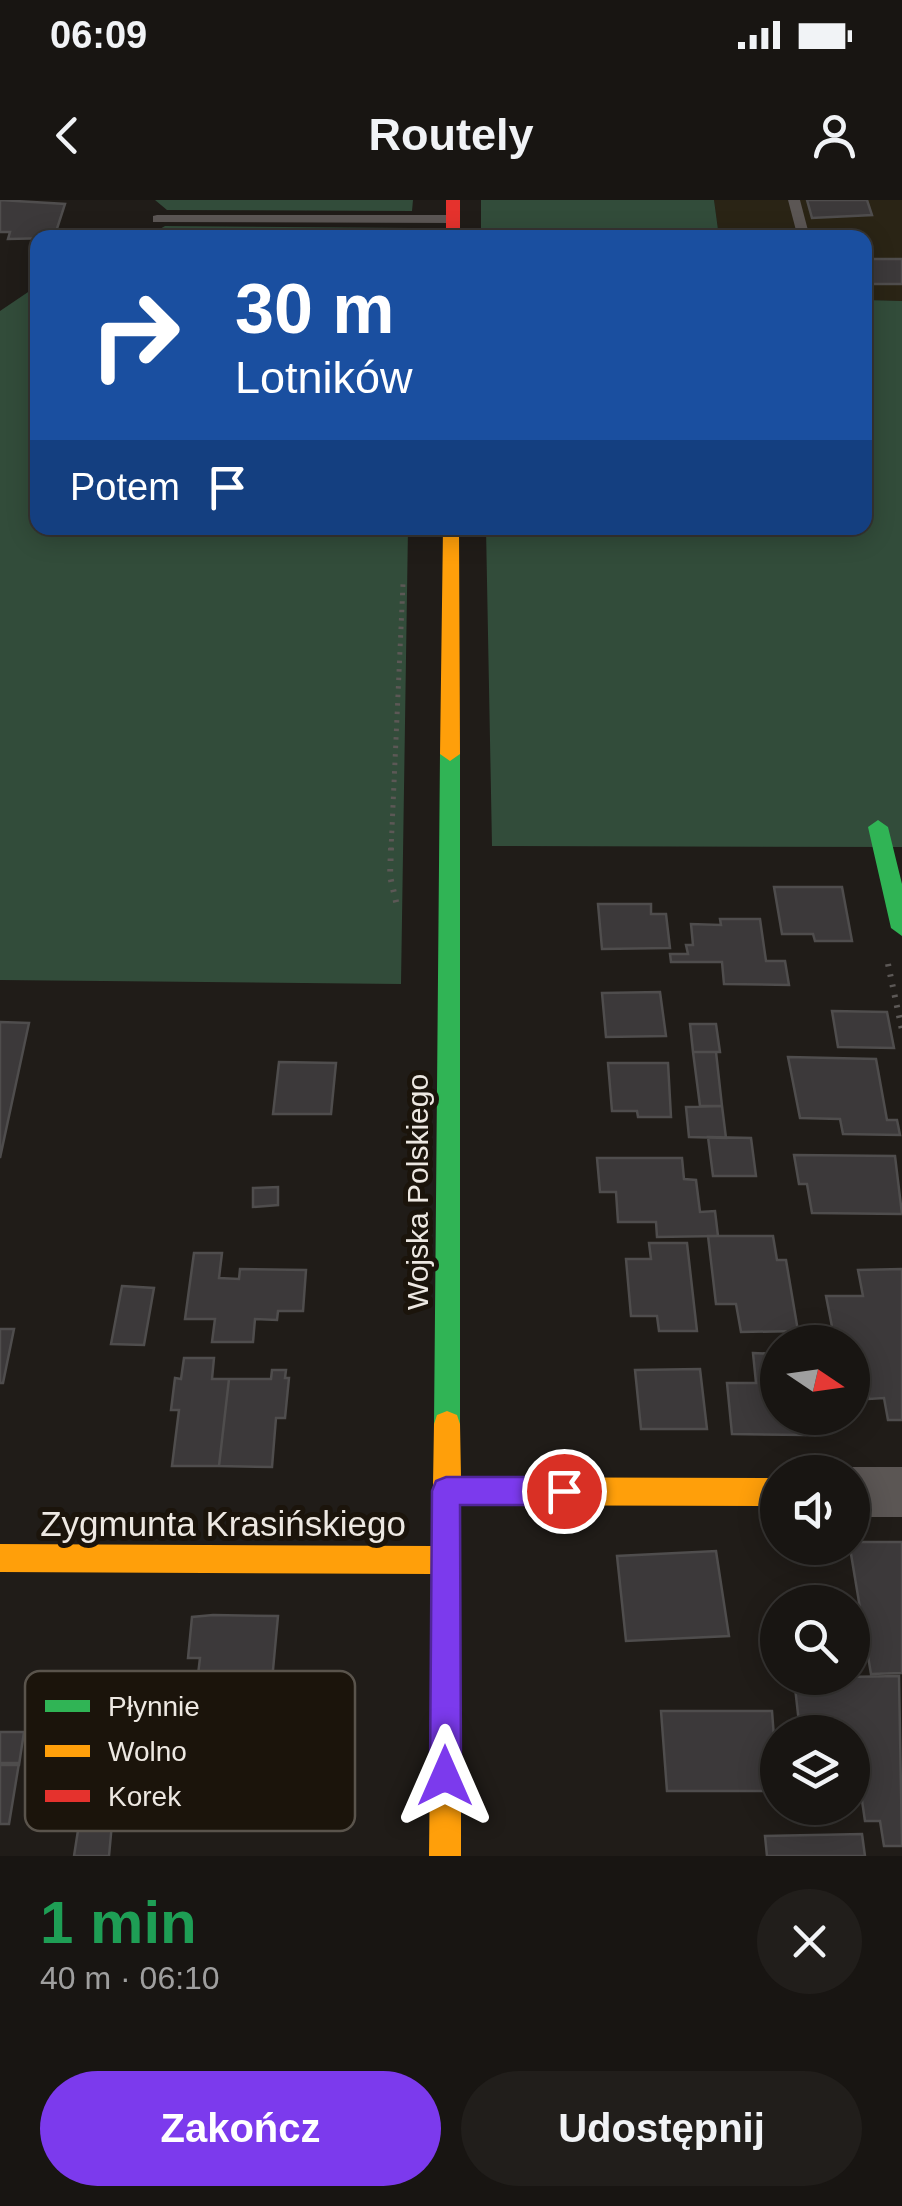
<!DOCTYPE html>
<html lang="pl">
<meta charset="utf-8">
<style>
body{margin:0;font-family:Arial,sans-serif;background:#211e1b;color:#f1f3f6;height:100vh;display:flex;flex-direction:column;font-size:38px;white-space:nowrap}
*{box-sizing:border-box;margin:0}
p{font-size:32px;color:#9f9f9f}
.icon{flex:none;width:55px;height:55px;fill:none;stroke:currentColor;stroke-width:2;stroke-linecap:round;stroke-linejoin:round}
.map{position:relative;height:1656px;overflow:hidden}
.drawer{display:flex;flex-direction:column;background:#181512;flex:1}
.drawer>*{flex:none}
.guide{position:absolute;left:30px;top:30px;width:842px;height:305px;border-radius:20px;box-shadow:0 5px 25px #0003,0 0 0 2px #363432;background:#1a4fa0;color:#fff;overflow:hidden}
.needle{width:65px;rotate:103deg}
.controls{position:absolute;left:760px;top:1125px;display:grid;gap:20px}
.controls a{display:grid;place-items:center;width:110px;height:110px;border-radius:50%;background:#181512;box-shadow:0 5px 25px #0003,0 0 0 2px #363432;font-size:50px}
.pin{position:absolute;display:grid;place-items:center;width:85px;height:85px;color:#fff;margin:-42px;border:5px solid #fff;border-radius:50%;box-shadow:0 2px 10px #0007}
.me{position:absolute;width:110px;margin:-55px;rotate:0deg;stroke-linejoin:round;filter:drop-shadow(0 0 8px #0008)}
.turn{display:flex;align-items:center;gap:35px;height:210px;padding:0 40px;font-size:45px}
.turn .icon{width:130px;height:130px;stroke-width:2.5}
.turn b{display:block;font-size:70px;line-height:85px}
.then{display:flex;align-items:center;height:95px;padding:0 40px;background:#0003;gap:20px;font-size:38px}
.round{display:grid;place-items:center;flex:none;width:105px;height:105px;border-radius:52px;background:#211e1b}
.head{display:flex;align-items:center;justify-content:space-between;height:170px;padding:0 40px}
h1{font-size:60px;font-weight:800;line-height:75px;color:#1e9e55}
.cta{display:flex;gap:20px;margin-top:auto;padding:20px 40px}
.cta a{flex:1;height:115px;border-radius:60px;background:#7c3aed;color:#fff;font-size:40px;font-weight:800;line-height:115px;text-align:center}
.cta a+a{background:#211e1b;color:#f1f3f6}
.status{display:flex;justify-content:space-between;align-items:center;height:70px;padding:0 50px;background:#181512;direction:ltr}
.status svg{height:28px;fill:currentColor}
header{display:flex;justify-content:space-between;align-items:center;height:130px;padding:0 40px;background:#181512;font-size:45px;font-weight:800}
.map>svg:first-child{display:block}
</style>
<div class="status"><b>06:09</b><svg viewBox="0 0 49 12"><path d="M0 12V9h3v3zM5 12V6h3v6zM10 12V3h3v9zM15 12V0h3v12zM26 1h20v11H26zM47 4h2v5h-2z"/></svg></div>
<header><svg class="icon" aria-label="back" viewBox="0 0 24 24"><path d="M15 5l-7 7 7 7"/></svg>Routely<svg class="icon" aria-label="person" viewBox="0 0 24 24"><circle cx="12" cy="8" r="4"/><path d="M4 21q1-7 8-7t8 7"/></svg></header>
<div class="map">
<svg width="902" height="1656" viewBox="0 0 902 1656">
<rect width="100%" height="100%" fill="#201c18"/>
<path fill="#2a2415" d="M714 0H902V101L865 100V38L719 37Z"/>
<path fill="#324c3a" d="M155 0H413L412 11 167 10Z
M481 0H714L719 37H481Z
M165 26 413 28V37H146Z
M37 86 38 328H408L401 784 0 780V111Z
M865 100 902 101V647L492 646 486 328H865Z"/>
<path fill="#3c393a" stroke="#4f4d4d" stroke-width="2.5" d="M0 0 65 4 54 38 8 39 10 32H0Z
M807 0H867L872 15 812 18Z
M865 59H902V84H865Z
M774 687H842L852 741H815L813 734H782Z
M598 704H651V714H666L670 748 602 749Z
M720 719H760L766 761H785L789 785 724 784 722 762H671L670 754H688L686 745H693L691 724 721 725Z
M660 792 666 836 606 837 602 793Z
M832 811 887 812 894 848 838 847Z
M0 822 29 823 0 958Z
M690 824H716L720 852H693Z
M693 852H716L722 906H700Z
M788 857 876 859 887 920H897L900 935 843 934 840 919 800 918Z
M279 862 336 863 331 914H273Z
M608 863H668L671 917H638L637 911H612Z
M722 906 726 938 689 937 686 907Z
M708 937 751 938 756 976H713Z
M794 955 895 956 902 1014 812 1013 807 984H799Z
M597 958H682L684 979 696 980 700 1012 715 1011 718 1036 657 1037 656 1022H618L616 992H600Z
M278 987V1005L253 1007V988Z
M708 1036H773L777 1060H786L798 1131 741 1132 736 1104H716Z
M649 1043H687L697 1131H659L657 1116H631L626 1059H651Z
M194 1053H222L219 1078 239 1079 240 1069 306 1070 303 1111H278L277 1120 255 1119 253 1142H212L215 1119H185Z
M902 1069V1220H888L884 1198 869 1199 868 1191H852V1142H835L826 1096H863L858 1070Z
M122 1086 154 1088 144 1145 111 1144Z
M0 1129H14L3 1183H0Z
M753 1153 778 1154V1218H802L805 1235 732 1234 727 1183H756Z
M184 1158H214L212 1179H229L219 1266H172L179 1210H171L175 1178 181 1179Z
M700 1169 707 1229H641L635 1170Z
M272 1170H286L285 1178H289L285 1218H276L272 1267 219 1266 229 1179H271Z
M852 1342H902V1473L871 1474 850 1348Z
M716 1351 729 1436 626 1441 617 1356Z
M213 1415 278 1416 270 1502 195 1500 200 1458H188L192 1417Z
M899 1476 902 1646H884L880 1621H865L852 1532H800L794 1478Z
M661 1511H772L778 1591H667Z
M0 1532H24L19 1565H0Z
M0 1563H19L9 1624H0Z
M112 1623 109 1656H74L79 1624Z
M862 1634 865 1656H767L765 1636Z"/>
<g fill="none" stroke-linecap="round" stroke-linejoin="round">
<path stroke="#5c5856" stroke-width="5" stroke-dasharray="2.5 6" stroke-linecap="butt" d="M391 650 403 384"/>
<path stroke="#5c5856" stroke-width="6" stroke-dasharray="2.5 8" stroke-linecap="butt" d="M391 648 390 676 398 710
M888 764 902 830"/>
<path fill="#5b5654" fill-rule="evenodd" d="M788 0H800L810 38H798Z
M157 15H453L459 19 453 23 153 22V16Z"/>
<path fill="#5b5654" fill-rule="evenodd" d="M852 1267H902V1317H852V1272H840Z"/>
<path fill="#30b455" fill-rule="evenodd" d="M450 547 460 554V1224L457 1233 447 1237 437 1233 434 1224 440 554Z
M878 620 888 627 902 684V736L891 728 868 627Z"/>
<path fill="#ff9f0a" fill-rule="evenodd" d="M443 328H459L460 554 450 561 440 554Z
M447 1211 457 1215 460 1224 461 1277 778 1278V1306L461 1305V1656H429L432 1374 0 1372V1344L432 1346 434 1224 437 1215Z"/>
<path fill="#e5322d" fill-rule="evenodd" d="M446 0H460V38H446Z"/>
</g>
<path fill="#7c3aed" stroke="#51269a" stroke-width="2.5" d="M446 1277H564L574 1281 578 1291 574 1301 564 1305H460L461 1576 456 1587 445 1592 434 1587 430 1576 432 1291 436 1281Z"/>
<g text-anchor="middle" stroke-width="10" stroke-linejoin="round" paint-order="stroke">
<g font-size="30" fill="#ede8e2" stroke="#1b140b">
<text transform="translate(418 992) rotate(-90)" y="10">Wojska Polskiego</text>
</g>
<g font-size="35" fill="#ede8e2" stroke="#1b140b">
<text x="223" y="1336">Zygmunta Krasińskiego</text>
</g>
</g>
<rect x="25" y="1471" width="330" height="160" rx="15" fill="#1b140b" stroke="#5a544c" stroke-width="2.5"/>
<rect x="45" y="1500" width="45" height="12" fill="#30b455"/>
<rect x="45" y="1545" width="45" height="12" fill="#ff9f0a"/>
<rect x="45" y="1590" width="45" height="12" fill="#e5322d"/>
<g font-size="28" fill="#ede8e2">
<text x="108" y="1516">Płynnie</text>
<text x="108" y="1561">Wolno</text>
<text x="108" y="1606">Korek</text>
</g>
</svg>
<div class="controls">
<a><svg class="needle" viewBox="-14 -14 28 28"><path d="M0-13l5 13h-10z" fill="#e53935"/><path d="M0 13l5-13h-10z" fill="#9f9f9f"/></svg></a>
<a><svg class="icon" aria-label="sound" viewBox="0 0 24 24"><path d="M4 9h4l5-4v14l-5-4H4zM17 9q2 3 0 6"/></svg></a>
<a><svg class="icon" aria-label="search" viewBox="0 0 24 24"><circle cx="10" cy="10" r="6"/><path d="M15 15l6 6"/></svg></a>
<a><svg class="icon" aria-label="layers" viewBox="0 0 24 24"><path d="M12 4l9 5-9 5-9-5zM3 14l9 5 9-5"/></svg></a>
</div>
<div class="pin" style="left:564px;top:1291px;background:#d93025"><svg class="icon" aria-label="arrive" viewBox="0 0 24 24"><path d="M6 21V4h12l-3 4 3 4H6"/></svg></div>
<svg class="me" style="left:445px;top:1576px" viewBox="-20 -20 40 40"><path d="M0-17L14 15 0 8-14 15z" fill="#7c3aed" stroke="#fff" stroke-width="4"/></svg>
<div class="guide">
<div class="turn"><svg class="icon" aria-label="right" viewBox="0 0 24 24"><path d="M7 20v-9h11M14 6l5 5-5 5"/></svg><div><b>30 m</b>Lotników</div></div>
<div class="then">Potem<svg class="icon" aria-label="arrive" viewBox="0 0 24 24"><path d="M6 21V4h12l-3 4 3 4H6"/></svg></div>
</div>
</div>
<section class="drawer">
<div class="head"><div><h1>1 min</h1><p>40 m · 06:10</p></div><a class="round"><svg class="icon" aria-label="close" viewBox="0 0 24 24"><path d="M6 6l12 12M18 6L6 18"/></svg></a></div>
<div class="cta"><a>Zakończ</a><a>Udostępnij</a></div>
</section>
